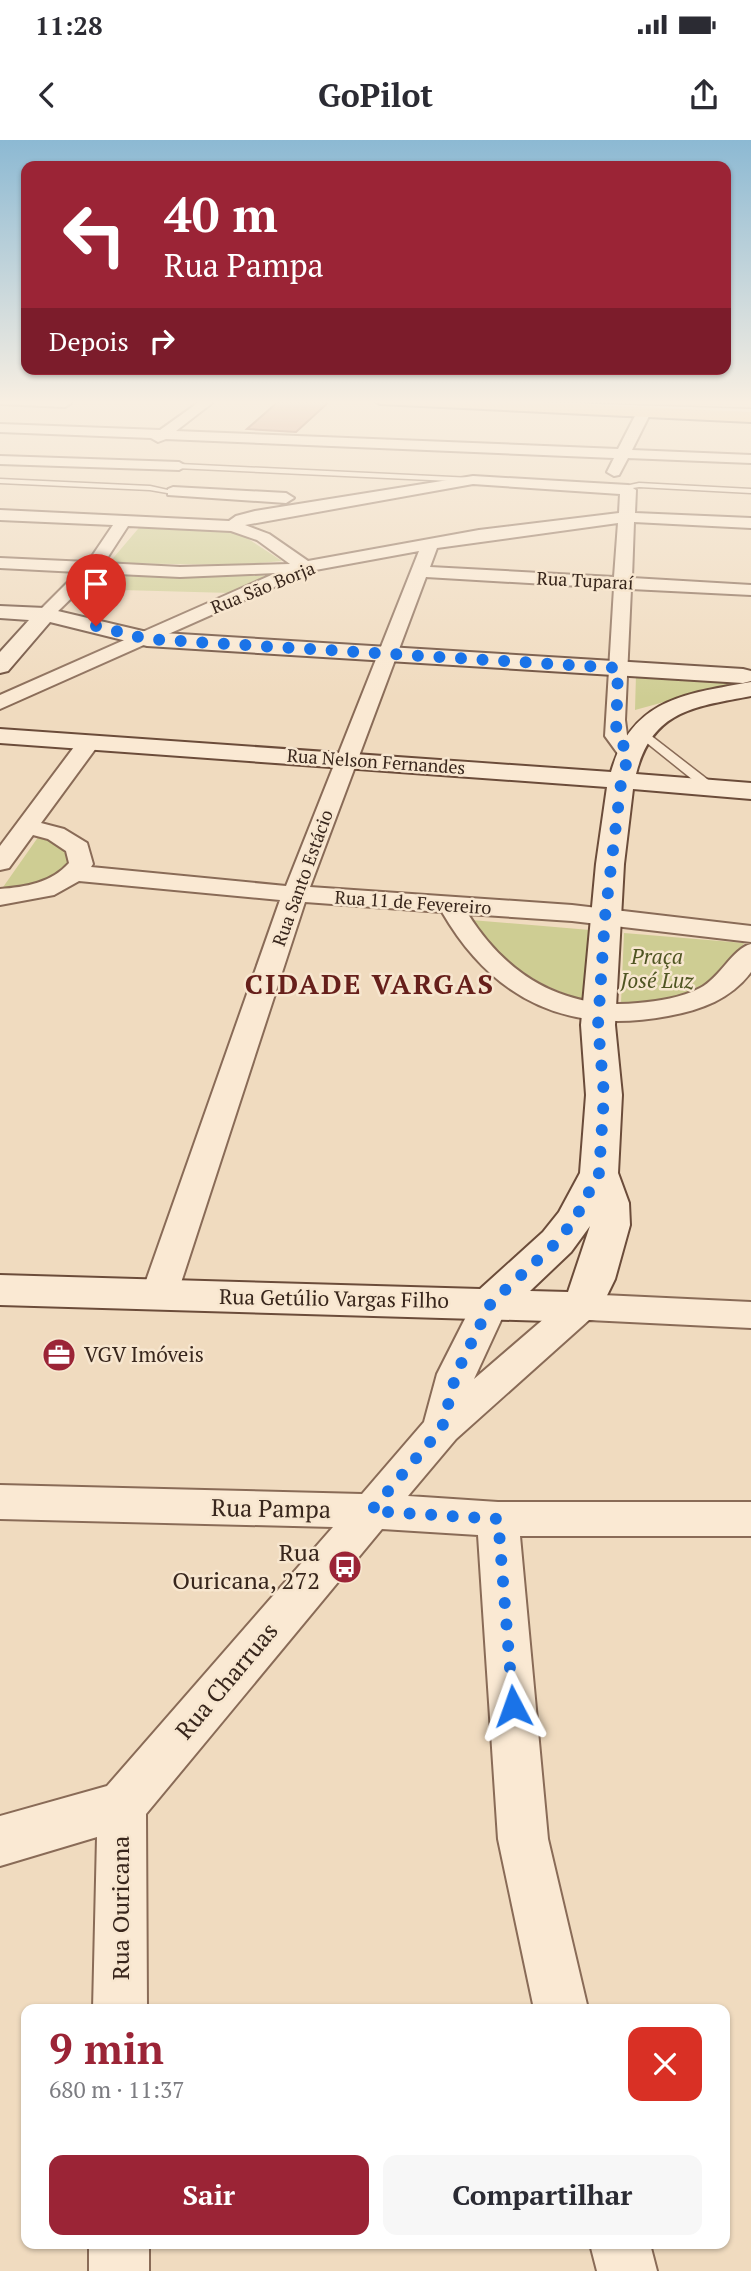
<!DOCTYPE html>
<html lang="pt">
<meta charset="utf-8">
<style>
body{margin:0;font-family:"PT Serif",serif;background:#f7f7f7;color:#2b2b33;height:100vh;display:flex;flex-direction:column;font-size:26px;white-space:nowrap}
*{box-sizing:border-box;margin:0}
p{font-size:23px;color:#7c7c81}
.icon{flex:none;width:38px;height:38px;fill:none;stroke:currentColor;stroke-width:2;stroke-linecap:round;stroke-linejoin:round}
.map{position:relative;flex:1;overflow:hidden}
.drawer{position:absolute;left:21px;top:1864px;width:709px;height:245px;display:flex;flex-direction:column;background:#fff;border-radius:14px;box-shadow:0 2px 5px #0004}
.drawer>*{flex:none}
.hud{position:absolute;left:21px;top:21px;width:710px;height:214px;border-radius:14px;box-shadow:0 2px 5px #0004;background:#9b2436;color:#fff;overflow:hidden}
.pin{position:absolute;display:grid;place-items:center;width:60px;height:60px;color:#fff;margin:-72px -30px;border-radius:50% 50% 50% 0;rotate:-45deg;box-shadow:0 0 7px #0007}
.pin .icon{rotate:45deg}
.me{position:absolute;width:77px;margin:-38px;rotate:356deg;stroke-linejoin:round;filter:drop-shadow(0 0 5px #0008)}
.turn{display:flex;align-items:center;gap:24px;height:147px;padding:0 28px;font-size:32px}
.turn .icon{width:91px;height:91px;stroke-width:2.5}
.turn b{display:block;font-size:49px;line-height:60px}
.then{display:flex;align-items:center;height:66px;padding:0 28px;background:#0003;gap:14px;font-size:26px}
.round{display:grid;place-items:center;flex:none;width:74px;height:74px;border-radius:14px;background:#f7f7f7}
.summary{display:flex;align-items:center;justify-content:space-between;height:119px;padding:0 28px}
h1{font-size:42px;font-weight:600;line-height:52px;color:#9b2436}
.action{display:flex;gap:14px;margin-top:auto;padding:14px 28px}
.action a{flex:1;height:80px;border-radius:14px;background:#9b2436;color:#fff;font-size:28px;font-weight:600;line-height:80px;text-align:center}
.action a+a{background:#f7f7f7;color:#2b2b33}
.status{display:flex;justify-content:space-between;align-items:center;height:49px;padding:0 35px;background:#fff;direction:ltr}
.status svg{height:19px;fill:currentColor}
header{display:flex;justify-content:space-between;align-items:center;height:91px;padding:0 28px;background:#fff;font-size:32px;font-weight:600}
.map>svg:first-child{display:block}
</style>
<div class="status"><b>11:28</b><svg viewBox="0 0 49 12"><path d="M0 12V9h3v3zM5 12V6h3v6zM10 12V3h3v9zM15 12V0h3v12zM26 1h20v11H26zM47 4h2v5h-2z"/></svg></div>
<header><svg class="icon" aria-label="back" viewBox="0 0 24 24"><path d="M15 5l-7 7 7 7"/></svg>GoPilot<svg class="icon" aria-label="share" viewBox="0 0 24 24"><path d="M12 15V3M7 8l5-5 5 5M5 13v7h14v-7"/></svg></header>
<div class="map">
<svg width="751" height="2131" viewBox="0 0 751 2131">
<rect width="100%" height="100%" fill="#f0dbbf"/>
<path fill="#cecd93" d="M143 383 230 387 282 421 238 425 109 423Z
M100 433 272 436 231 453 85 449Z
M636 534 737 542 635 570Z
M41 693 64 702 72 722 42 745 1 750Z
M471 780 590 790 584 860C527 842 508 825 471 780Z
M624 793 744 803C714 859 679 860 621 863Z"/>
<path fill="#cf8d74" stroke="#89503c" stroke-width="2" d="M280 260H331L296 292 247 289Z"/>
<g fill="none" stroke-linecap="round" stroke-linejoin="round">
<defs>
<path id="lane" d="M475 260 751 269V273L478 262Z
M179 324 473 338 477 340 473 342 176 328Z
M0 339 150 346 177 352 173 354 150 350 0 343Z
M639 343 751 349V353L639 347 620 350 616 348Z
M637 591H645L716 646V652H708L637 595Z"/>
<path id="street" d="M0 260H68L71 263 65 267 0 264Z
M202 260H216L176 291 618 309 637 272 644 268 651 272 632 310 751 315V323L628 318 619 335 614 336 607 332 614 318 166 299 158 302 151 298 0 292V284L160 290Z
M0 316 179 322 186 326 179 330 0 324Z
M473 336 628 345 636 350 635 373 751 378V388L634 382 632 438 751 445V455L631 449 625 580 627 595 640 613 629 620 621 618 605 596 614 448 426 437 310 747 572 765 751 786V802L572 781 468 774C507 836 564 870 638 863 659 861 681 858 700 848 720 838 733 808 751 804V832C731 859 701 870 668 876 568 895 493 860 442 772L305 762 177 1155 172 1164 159 1168 146 1164 141 1155 280 760 79 741 54 755 0 765V749C26 747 51 743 69 723L66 711 48 699 33 695 9 728 0 730V706L80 599 88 598 99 604 41 683 64 689 87 703 93 724 91 727 286 746 419 411 310 431 0 569V555L276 433 180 437 97 433 51 478 45 479 36 474 78 432 0 428V418L88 422 113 385 0 380V370L229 381 236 376 255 371ZM473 344 620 354 619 373 479 390 308 421 269 394 245 385ZM618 383 614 437 430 427 437 408ZM128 386 231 391 257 400 290 424 180 427 104 423Z
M173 347 286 353 294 358 286 363 168 355V349Z
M491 1150 504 1154 509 1163 474 1239 568 1158 581 1154 751 1162V1188L589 1180 456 1299 408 1356 498 1362H751V1396H520L548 1699 588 1869H534L498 1699 478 1395 382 1389 146 1674 147 1869H93L97 1697 0 1726V1676L107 1646 333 1387 0 1379V1345L362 1354 424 1282 437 1234 473 1163 478 1154Z
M89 2104H149V2131H89Z
M590 2104H650L657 2131H597Z"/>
<path id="secondary" d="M0 466 45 468 147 492 743 529 751 531V541L743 543 147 506 50 482 8 531 0 533V512L29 480 0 478Z
M751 542V556C694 567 652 570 636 634L751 643V659L633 649 624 724 615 885 622 955 618 1033 629 1063 630 1085 615 1139 596 1178 581 1182 0 1165V1135L480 1149 543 1092 559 1072 580 1033 586 955 581 885 596 724 607 647 0 603V589L611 632C632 558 686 554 751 542ZM590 1086 568 1152 530 1151 571 1112Z"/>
<path id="primary" d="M373 260H477L751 272V282L380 264Z"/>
</defs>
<use href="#lane" stroke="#896b57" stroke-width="3"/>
<use href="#street" stroke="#896b57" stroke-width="4"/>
<use href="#secondary" stroke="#6b4c3a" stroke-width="4"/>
<use href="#primary" stroke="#563a2c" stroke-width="4"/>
<use href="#lane" fill="#fae9d3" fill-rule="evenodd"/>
<use href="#street" fill="#fae9d3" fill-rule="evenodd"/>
<use href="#secondary" fill="#fae9d3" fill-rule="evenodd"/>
<use href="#primary" fill="#f5ca95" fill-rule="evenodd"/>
</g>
<linearGradient id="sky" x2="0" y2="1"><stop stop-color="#8cb9d3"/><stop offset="0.47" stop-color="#f8efe2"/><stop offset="1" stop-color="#f8efe2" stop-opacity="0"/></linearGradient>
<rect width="751" height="558" fill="url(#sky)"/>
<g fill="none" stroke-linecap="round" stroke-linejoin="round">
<path stroke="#1a73e8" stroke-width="12" stroke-dasharray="0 21.6" d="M96 486 147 499 618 528 616 596 629 613 621 643 605 777 598 885 604 955 599 1033 575 1079 557 1102 491 1163 456 1234 442 1288 371 1371 498 1379 513 1566"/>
</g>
<defs>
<symbol id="office-disc" viewBox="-11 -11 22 22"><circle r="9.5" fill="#9b2436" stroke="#f7e6cf"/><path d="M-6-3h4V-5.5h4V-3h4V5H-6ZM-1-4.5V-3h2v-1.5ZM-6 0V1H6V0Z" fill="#fff"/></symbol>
<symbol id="bus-disc" viewBox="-11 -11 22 22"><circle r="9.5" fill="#9b2436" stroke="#f7e6cf"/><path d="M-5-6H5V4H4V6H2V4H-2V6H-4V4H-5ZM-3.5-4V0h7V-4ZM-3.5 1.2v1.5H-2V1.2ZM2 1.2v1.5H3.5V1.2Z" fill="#fff"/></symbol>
</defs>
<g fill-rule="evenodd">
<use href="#office-disc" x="40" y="1196" width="38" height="38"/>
<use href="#bus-disc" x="326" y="1408" width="38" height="38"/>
</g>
<g text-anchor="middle" stroke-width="5" stroke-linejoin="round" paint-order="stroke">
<g font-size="18" fill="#38261c" stroke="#f7e6cf">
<text transform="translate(585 441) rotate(3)" y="6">Rua Tuparaí</text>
<text transform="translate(263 448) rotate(-22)" y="6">Rua São Borja</text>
<text transform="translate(376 622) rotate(4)" y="6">Rua Nelson Fernandes</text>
<text transform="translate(303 738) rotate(-70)" y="6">Rua Santo Estácio</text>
<text transform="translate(413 763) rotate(4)" y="6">Rua 11 de Fevereiro</text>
</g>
<g font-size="21" font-style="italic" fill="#4f5522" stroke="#f7e6cf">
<text x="657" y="824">Praça<tspan x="657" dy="24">José Luz</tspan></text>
</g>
<g font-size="21" fill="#38261c" stroke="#f7e6cf">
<text transform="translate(334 1159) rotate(1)" y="7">Rua Getúlio Vargas Filho</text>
</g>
<g font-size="21" fill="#38261c" stroke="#f7e6cf" text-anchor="start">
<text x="84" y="1222">VGV Imóveis</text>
</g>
<g font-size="24" fill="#38261c" stroke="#f7e6cf">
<text transform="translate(271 1369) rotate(1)" y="8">Rua Pampa</text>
<text transform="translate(227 1541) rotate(-50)" y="8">Rua Charruas</text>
<text transform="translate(121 1768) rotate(-90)" y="8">Rua Ouricana</text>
</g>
<g font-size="24" fill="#38261c" stroke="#f7e6cf" text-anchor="end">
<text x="320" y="1421">Rua<tspan x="320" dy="28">Ouricana, 272</tspan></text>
</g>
<g font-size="28" font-weight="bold" letter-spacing="2" fill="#661f1a" stroke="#f7e6cf">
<text x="370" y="854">CIDADE VARGAS</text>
</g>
</g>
</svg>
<div class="pin" style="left:96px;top:486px;background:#d93025"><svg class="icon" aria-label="arrive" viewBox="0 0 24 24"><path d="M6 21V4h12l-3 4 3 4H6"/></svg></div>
<svg class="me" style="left:513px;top:1566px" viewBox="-20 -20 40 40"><path d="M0-17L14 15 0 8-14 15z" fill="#1a73e8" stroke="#fff" stroke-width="4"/></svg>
<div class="hud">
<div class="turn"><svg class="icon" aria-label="left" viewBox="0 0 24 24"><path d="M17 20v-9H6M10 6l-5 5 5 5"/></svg><div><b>40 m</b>Rua Pampa</div></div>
<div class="then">Depois<svg class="icon" aria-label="right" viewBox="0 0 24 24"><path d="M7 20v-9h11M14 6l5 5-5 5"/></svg></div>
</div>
<section class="drawer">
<div class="summary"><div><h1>9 min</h1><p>680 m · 11:37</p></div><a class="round" style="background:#d93025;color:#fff"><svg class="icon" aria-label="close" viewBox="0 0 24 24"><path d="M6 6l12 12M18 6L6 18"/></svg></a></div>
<div class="action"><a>Sair</a><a>Compartilhar</a></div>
</section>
</div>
